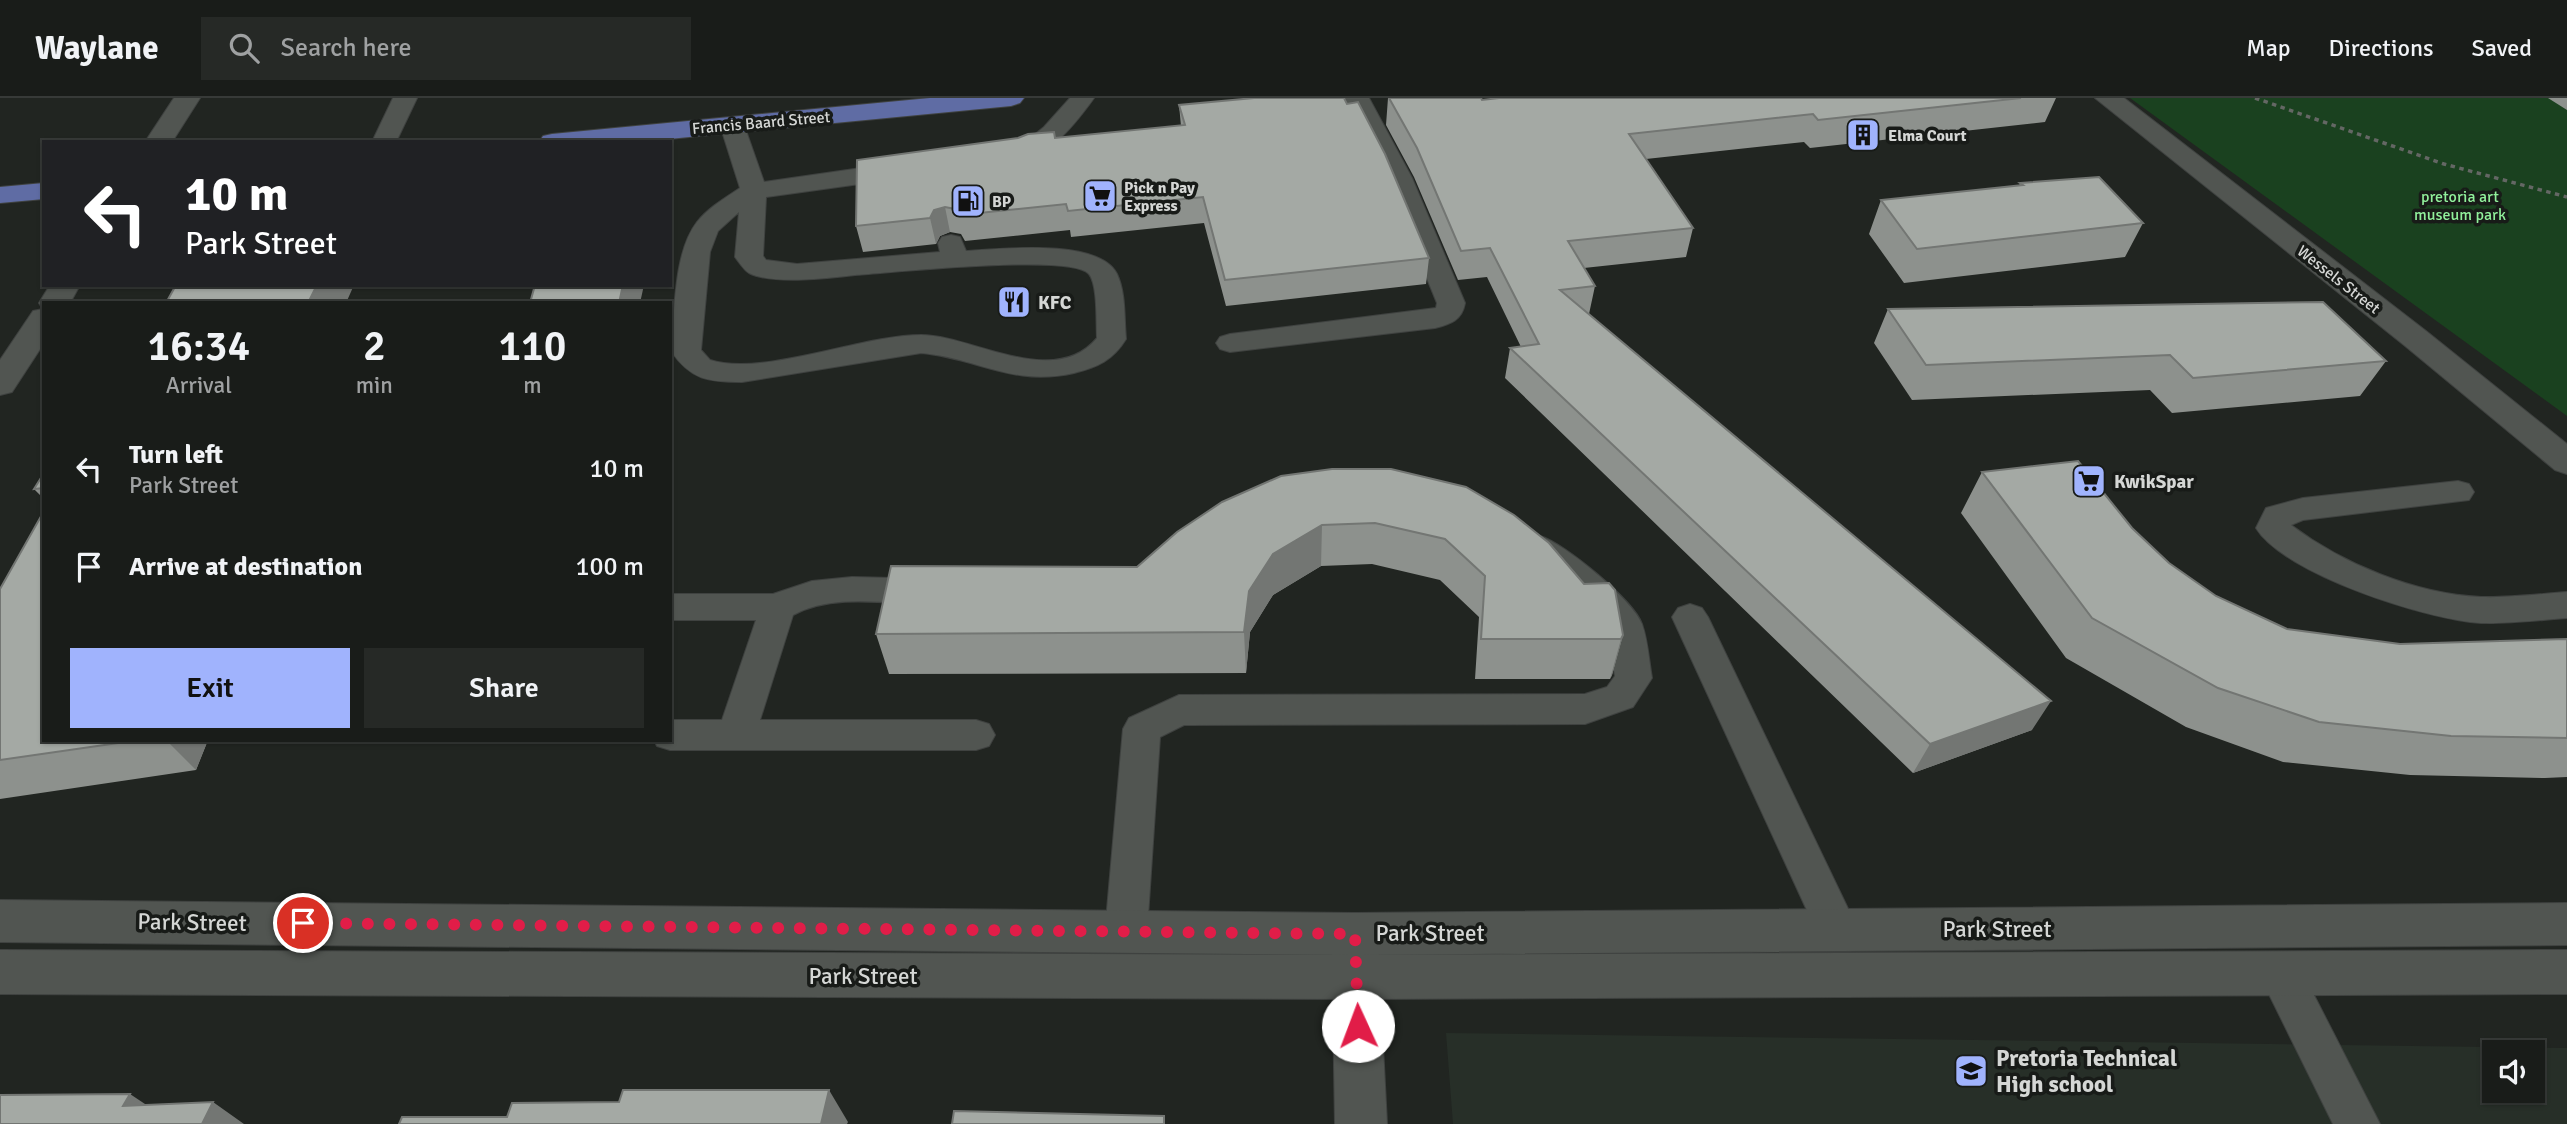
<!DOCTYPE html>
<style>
body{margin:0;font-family:Signika,sans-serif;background:#262926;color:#f1f3f6;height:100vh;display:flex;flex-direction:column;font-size:26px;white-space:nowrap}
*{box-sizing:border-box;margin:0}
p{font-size:23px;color:#9fa1a2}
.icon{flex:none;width:38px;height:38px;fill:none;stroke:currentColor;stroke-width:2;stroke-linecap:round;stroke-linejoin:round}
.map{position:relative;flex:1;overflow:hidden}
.side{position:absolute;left:42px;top:203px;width:630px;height:441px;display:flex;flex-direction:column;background:#191c19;border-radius:0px;box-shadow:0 2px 5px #0004,0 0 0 2px #373a38}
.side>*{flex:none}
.top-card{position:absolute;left:42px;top:42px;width:630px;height:147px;border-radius:0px;box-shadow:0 2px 5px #0004,0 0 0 2px #373a38;background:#202124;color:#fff;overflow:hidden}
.buttons{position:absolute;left:2482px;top:942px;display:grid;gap:14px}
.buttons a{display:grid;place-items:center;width:63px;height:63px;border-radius:0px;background:#191c19;box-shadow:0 2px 5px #0004,0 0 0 2px #373a38;font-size:35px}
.pin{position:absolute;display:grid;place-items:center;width:60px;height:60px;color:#fff;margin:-30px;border:4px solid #fff;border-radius:50%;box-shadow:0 2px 7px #0007}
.me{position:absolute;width:77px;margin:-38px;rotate:358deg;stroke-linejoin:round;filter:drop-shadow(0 0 5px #0008)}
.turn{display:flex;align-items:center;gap:24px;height:147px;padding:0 28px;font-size:32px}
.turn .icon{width:91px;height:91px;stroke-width:2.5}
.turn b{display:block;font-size:49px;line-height:60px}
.eta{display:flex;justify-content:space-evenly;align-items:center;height:119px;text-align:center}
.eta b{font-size:42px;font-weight:600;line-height:49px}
.cta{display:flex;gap:14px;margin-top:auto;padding:14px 28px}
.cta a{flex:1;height:80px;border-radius:0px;background:#a0b3fd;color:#111;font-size:28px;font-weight:600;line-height:80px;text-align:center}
.cta a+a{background:#262926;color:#f1f3f6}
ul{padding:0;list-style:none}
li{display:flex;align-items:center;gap:21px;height:98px;padding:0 28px}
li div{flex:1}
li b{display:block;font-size:26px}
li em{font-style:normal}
header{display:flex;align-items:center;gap:42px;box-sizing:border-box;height:98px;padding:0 35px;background:#191c19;border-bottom:2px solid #373a38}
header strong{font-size:33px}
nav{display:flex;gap:38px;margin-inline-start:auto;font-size:24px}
.search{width:490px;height:63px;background:#262926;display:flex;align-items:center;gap:18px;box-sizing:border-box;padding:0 24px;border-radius:0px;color:#9fa1a2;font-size:26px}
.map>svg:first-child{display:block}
</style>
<header>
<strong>Waylane</strong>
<div class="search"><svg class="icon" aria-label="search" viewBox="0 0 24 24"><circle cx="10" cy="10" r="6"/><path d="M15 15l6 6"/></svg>Search here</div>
<nav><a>Map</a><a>Directions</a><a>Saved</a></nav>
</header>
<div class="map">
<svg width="2567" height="1026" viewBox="0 0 2567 1026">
<rect width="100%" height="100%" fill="#212521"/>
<path fill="#272f28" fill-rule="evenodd" d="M1446 935 2567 950V1026H1453ZM2494 954H2532V992H2494Z"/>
<path fill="#1a411f" d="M2130 0H2567V318Z"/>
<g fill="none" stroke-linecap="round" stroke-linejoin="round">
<defs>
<path id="service" d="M393 0H417L396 44H372Z
M1070 0H1094C1076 25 1040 72 1005 63L1002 58 1005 53 1028 42 1044 29Z
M1345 0H1369L1412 80 1465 205C1462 222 1451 226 1435 230L1230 254 1220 251 1216 245 1220 239 1230 236 1436 210 1437 205 1386 80Z
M732 20 740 22 744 27 764 84 903 64 912 67 916 72 912 77 903 80 766 99 763 158 766 162 797 166 940 154 938 145 942 139 951 137 960 139 966 153C1001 151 1099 140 1117 176 1126 195 1124 220 1126 241 1113 262 1098 269 1074 275 1012 289 978 260 921 255L742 284C708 284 691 282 671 253 675 216 673 155 697 124 708 110 725 100 740 90L720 27 724 22ZM739 114 735 159C739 164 744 172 749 175 773 187 828 180 855 177 889 175 1072 155 1089 176 1098 187 1096 225 1097 240 1054 292 972 237 921 237 862 237 762 279 710 262L701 252 710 154 718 133Z
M2458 383 2469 386 2474 394 2469 402 2303 422 2291 427C2343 466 2415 496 2481 499 2509 500 2539 496 2567 494V520C2539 522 2509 526 2481 525 2428 522 2284 476 2256 430L2266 410 2303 400Z
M1540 438C1564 445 1633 502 1642 526 1648 543 1649 563 1652 580L1633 609 1585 626 1184 627 1160 639 1147 834 1141 847 1126 853 1111 847 1105 834 1123 631 1129 620 1179 597 1585 596 1607 589 1615 578 1607 531 1568 489 1528 458 1523 450 1528 442Z
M852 479 933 481 945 485 950 494 945 503 933 507C888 506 834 495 793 517L760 622H976L989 626 995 637 989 648 976 652H670L657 648 654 642H670V622H722L756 522H670V496H773L812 483Z
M1690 506 1702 510 1708 519 1852 819 1858 832 1852 845 1837 851 1822 845 1672 519 1678 510Z
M2281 856 2296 862 2380 1026H2333L2259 876 2266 862Z"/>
<path id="minor" d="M174 0H200L172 44H145Z
M2095 0H2124L2426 233 2567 346V376L2555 372 2404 247Z
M50 187H80L70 205H44V245L12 294 0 297V262L33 213 43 211 39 205Z
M1355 829 1372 835 1378 850 1387 1026H1335L1332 850 1338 835Z"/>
<path id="tertiary" d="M0 802 1355 815 2567 805V847L1355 857 0 844Z
M0 852 1356 857 2567 852V896L1356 901 0 896Z"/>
<path id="primary" d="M930 0H1024L1020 5 1011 8 638 44H539L543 38 552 36Z
M44 85V101L0 105V89Z"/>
</defs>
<use href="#service" stroke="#3f4240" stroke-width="2"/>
<use href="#minor" stroke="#3f4240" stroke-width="2"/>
<use href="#tertiary" stroke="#3f4240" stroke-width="2"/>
<use href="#primary" stroke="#3f4240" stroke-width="2"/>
<path stroke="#646764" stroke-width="3.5" stroke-dasharray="4.5 4.5" stroke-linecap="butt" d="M2255 0 2444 66 2567 99"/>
<use href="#service" fill="#515551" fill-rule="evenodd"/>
<use href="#minor" fill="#515551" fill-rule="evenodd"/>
<use href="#tertiary" fill="#515551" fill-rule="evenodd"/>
<use href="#primary" fill="#5f6ca4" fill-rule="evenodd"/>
</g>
<path fill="#8d918d" d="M1388 0H1481L1482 2 1499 0H2056L2045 24 1810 50 1804 44 1646 61 1693 130 1686 159 1584 170 1595 188 1589 216 2032 632 1913 675 1505 280 1510 250 1521 249 1487 179 1458 182 1414 79 1386 27Z
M2548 0H2567V12Z
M1179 7 1429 160 1426 186 1226 208 1204 125 1071 139 1070 132 965 143 961 136 950 134 940 138 936 146 863 154 856 128 1055 40 1181 28Z
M2020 85 2143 125 2125 159 1904 185 1869 136 1881 102 2019 88Z
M1888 211 2386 263 2360 298 2172 315 2150 292 1912 302 1874 245Z
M1332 371 1623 537 1612 577 1610 581H1475L1479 519 1440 482 1372 466 1321 468 1273 497 1250 534 1246 575 889 576 876 536 1137 469Z
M1982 374 2132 430 2169 465 2216 498 2287 531 2400 546 2567 541V679L2545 680 2410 677 2283 664 2186 629 2066 560 1961 415Z
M44 375V401L34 391Z
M0 491 44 642H208L196 672 0 701Z"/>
<path fill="#737673" d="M945 109 950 134 940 138 936 146 930 120 934 112Z
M317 187H354L346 205H308Z
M623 187H644L640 205H619Z
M1322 427 1321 468 1273 497 1250 534 1246 575 1244 534 1249 493 1273 456Z
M1623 537 1612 577 1610 581 1621 541Z
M2051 603 2032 632 1913 675 1930 646Z
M166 642H208L196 672Z
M829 992 848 1024 847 1026H821Z
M130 996 175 1026 123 1008Z
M213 1004 244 1026H202Z"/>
<path fill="#a4a9a4" stroke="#737673" stroke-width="2" d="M1254 0H1344L1347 6 1358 4 1385 56 1429 160 1225 182 1203 99 1068 113 1066 106 960 117 955 111 945 109 934 112 930 120 856 128 857 62 1018 40 1028 36 1054 34 1055 40 1185 27 1179 7Z
M1389 0H1481L1482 2 1499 0H2021L1818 22 1813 16 1629 36 1693 130 1568 143 1595 188 1560 192 2051 603 1930 646 1510 250 1539 246 1490 150 1461 153 1417 50Z
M2099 79 2143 125 1917 151 1881 102 2023 87 2020 85Z
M176 187H317L308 205H166Z
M535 187H623L619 205H530Z
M2323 204 2386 263 2193 280 2170 257 1926 267 1888 211Z
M2078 363 2132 430 2169 465 2216 498 2287 531 2400 546 2567 541V640L2451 638 2319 624 2218 590 2092 520 1982 374Z
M1332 371H1391L1466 389 1514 417 1549 445 1584 486 1609 485 1615 492 1623 537 1621 541H1481L1485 478 1445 441 1375 425 1322 427 1273 456 1249 493 1244 534 876 536 891 468 1137 469 1177 434 1222 404 1281 378Z
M44 375V390L34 391Z
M44 413V642H139L0 662V491Z
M623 992H829L821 1026H399L402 1019H507L512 1005 619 1004Z
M130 996 123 1008 213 1004 202 1026H0V997Z
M954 1013 1164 1018V1026H952Z"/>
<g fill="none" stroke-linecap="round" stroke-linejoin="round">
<path stroke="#e11d48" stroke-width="12" stroke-dasharray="0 21.6" d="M303 825 1355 836 1358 928"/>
</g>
<defs>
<symbol id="building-square" viewBox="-11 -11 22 22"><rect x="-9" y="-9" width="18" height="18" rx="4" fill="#a0b3fd" stroke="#181b18"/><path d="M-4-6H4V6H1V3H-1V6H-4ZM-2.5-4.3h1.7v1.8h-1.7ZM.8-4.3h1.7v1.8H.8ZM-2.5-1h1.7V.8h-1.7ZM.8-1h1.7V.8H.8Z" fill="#111"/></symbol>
<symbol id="supermarket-square" viewBox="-11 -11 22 22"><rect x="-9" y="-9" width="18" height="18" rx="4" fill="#a0b3fd" stroke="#181b18"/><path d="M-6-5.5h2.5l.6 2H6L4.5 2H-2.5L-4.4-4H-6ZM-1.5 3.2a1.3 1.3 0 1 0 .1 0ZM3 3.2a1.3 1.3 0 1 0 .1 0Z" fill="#111"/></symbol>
<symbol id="fuel-square" viewBox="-11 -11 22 22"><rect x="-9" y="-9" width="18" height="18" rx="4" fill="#a0b3fd" stroke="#181b18"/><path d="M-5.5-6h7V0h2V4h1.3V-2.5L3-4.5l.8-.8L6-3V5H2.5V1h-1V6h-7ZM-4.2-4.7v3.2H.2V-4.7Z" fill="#111"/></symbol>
<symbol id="restaurant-square" viewBox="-11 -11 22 22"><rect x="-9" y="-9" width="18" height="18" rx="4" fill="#a0b3fd" stroke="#181b18"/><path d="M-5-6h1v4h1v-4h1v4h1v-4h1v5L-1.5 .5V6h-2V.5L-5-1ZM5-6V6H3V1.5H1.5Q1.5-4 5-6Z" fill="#111"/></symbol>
<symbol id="school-square" viewBox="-11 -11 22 22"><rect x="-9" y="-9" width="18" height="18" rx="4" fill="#a0b3fd" stroke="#181b18"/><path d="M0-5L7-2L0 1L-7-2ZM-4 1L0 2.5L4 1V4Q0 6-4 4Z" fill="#111"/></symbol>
</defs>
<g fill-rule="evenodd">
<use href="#building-square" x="1844" y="18" width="38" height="38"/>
<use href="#supermarket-square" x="1081" y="79" width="38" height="38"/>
<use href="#fuel-square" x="949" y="84" width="38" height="38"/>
<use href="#restaurant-square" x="995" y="185" width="38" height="38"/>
<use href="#supermarket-square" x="2070" y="364" width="38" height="38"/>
<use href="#school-square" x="1952" y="954" width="38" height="38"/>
</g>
<g text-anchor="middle" stroke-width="7" stroke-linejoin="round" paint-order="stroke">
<g font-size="16" fill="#d5d7d5" stroke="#181b18">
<text transform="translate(761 24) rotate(-5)" y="6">Francis Baard Street</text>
<text transform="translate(2339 181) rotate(38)" y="6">Wessels Street</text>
</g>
<g font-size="16" font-weight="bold" fill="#d5d7d5" stroke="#181b18" text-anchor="start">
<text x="1888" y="43">Elma Court</text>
<text x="1124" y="95">Pick n Pay<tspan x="1124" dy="18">Express</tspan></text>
<text x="992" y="109">BP</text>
</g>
<g font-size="16" fill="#91f09b" stroke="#181b18">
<text x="2460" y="104">pretoria art<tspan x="2460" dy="18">museum park</tspan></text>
</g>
<g font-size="19" font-weight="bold" fill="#d5d7d5" stroke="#181b18" text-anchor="start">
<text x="1038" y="211">KFC</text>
<text x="2114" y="390">KwikSpar</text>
</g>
<g font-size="23" fill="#d5d7d5" stroke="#181b18">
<text transform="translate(192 824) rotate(1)" y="8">Park Street</text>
<text x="1997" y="839">Park Street</text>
<text x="1430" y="843">Park Street</text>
<text x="863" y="886">Park Street</text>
</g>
<g font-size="23" font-weight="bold" fill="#d5d7d5" stroke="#181b18" text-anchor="start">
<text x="1996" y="968">Pretoria Technical<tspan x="1996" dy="26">High school</tspan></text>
</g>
</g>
</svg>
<div class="buttons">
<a><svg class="icon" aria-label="sound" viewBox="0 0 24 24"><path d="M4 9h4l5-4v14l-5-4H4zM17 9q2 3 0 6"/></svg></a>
</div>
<div class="pin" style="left:303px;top:825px;background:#d93025"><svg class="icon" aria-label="arrive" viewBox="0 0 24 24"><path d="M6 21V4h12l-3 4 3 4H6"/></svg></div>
<svg class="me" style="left:1358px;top:928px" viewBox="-20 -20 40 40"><circle r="19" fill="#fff"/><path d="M0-13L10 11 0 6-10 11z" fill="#e11d48"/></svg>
<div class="top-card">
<div class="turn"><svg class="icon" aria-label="left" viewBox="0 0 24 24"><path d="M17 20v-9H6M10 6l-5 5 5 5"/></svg><div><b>10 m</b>Park Street</div></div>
</div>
<section class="side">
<div class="eta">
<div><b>16:34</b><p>Arrival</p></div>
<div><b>2</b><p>min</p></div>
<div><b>110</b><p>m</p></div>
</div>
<ul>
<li><svg class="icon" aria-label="left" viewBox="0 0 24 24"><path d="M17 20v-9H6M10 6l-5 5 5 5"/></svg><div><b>Turn left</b><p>Park Street</p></div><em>10 m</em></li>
<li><svg class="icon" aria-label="arrive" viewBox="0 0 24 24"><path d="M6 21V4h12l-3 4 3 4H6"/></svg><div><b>Arrive at destination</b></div><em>100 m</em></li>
</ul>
<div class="cta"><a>Exit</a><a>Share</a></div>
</section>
</div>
